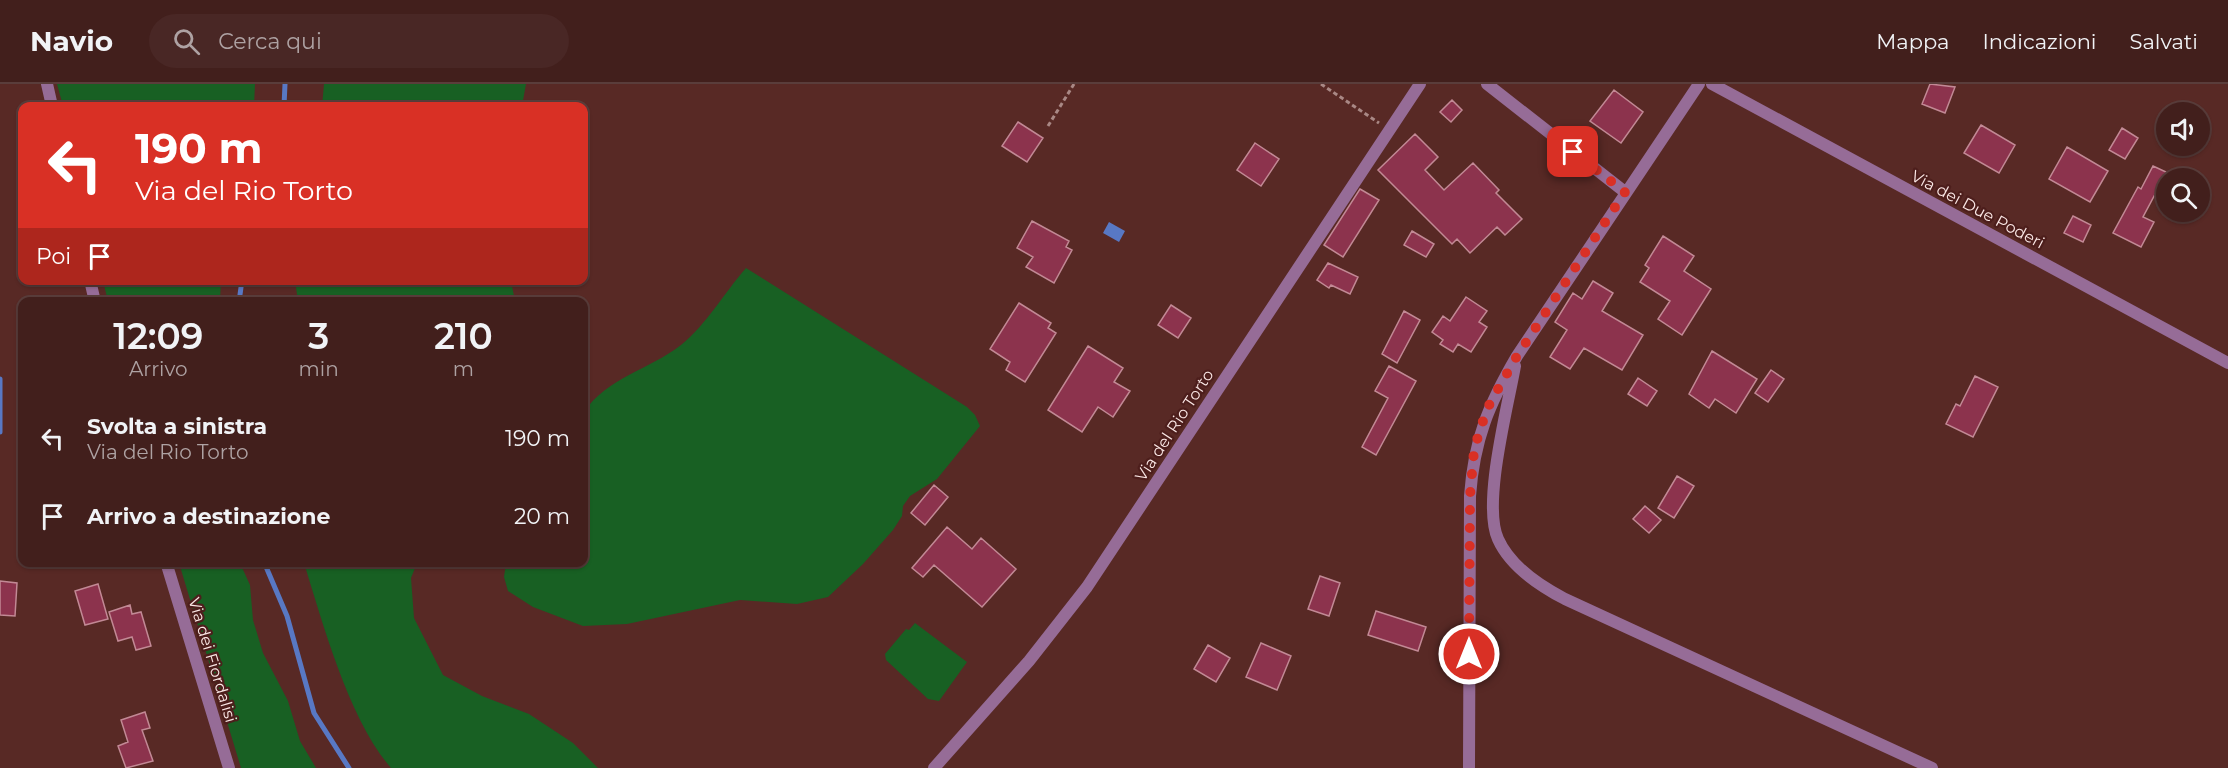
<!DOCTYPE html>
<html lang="it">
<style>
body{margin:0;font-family:Montserrat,sans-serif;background:#492725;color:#f1f3f6;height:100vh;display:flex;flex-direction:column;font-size:22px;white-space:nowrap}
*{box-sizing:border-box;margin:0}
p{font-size:20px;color:#aea2a3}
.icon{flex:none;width:33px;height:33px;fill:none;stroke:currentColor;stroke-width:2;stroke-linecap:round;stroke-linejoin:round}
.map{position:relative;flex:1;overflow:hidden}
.drawer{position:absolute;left:18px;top:213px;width:570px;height:270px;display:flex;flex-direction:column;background:#421f1c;border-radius:12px;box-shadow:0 2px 4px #0004,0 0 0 2px #5a3d3b}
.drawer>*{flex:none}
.hud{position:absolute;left:18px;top:18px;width:570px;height:183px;border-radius:12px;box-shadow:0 2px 4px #0004,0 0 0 2px #5a3d3b;background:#d93025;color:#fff;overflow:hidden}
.buttons{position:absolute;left:2156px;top:18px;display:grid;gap:12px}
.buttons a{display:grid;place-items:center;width:54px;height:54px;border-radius:50%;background:#421f1c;box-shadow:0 2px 4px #0004,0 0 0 2px #5a3d3b;font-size:30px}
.pin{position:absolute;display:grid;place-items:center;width:51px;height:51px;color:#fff;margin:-26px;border-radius:12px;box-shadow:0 3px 9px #0006}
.me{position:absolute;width:66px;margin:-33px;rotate:0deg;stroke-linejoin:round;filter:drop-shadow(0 0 4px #0008)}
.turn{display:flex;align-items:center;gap:21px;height:126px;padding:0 18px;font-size:27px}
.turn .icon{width:78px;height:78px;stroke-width:2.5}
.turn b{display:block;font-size:42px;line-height:51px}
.then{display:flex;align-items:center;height:57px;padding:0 18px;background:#0003;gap:12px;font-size:22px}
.eta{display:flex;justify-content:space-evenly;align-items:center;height:102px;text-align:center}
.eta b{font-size:36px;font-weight:600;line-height:42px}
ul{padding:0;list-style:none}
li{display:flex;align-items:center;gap:18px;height:78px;padding:0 18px}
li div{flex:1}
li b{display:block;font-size:22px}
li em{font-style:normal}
header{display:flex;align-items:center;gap:36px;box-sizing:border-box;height:84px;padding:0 30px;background:#421f1c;border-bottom:2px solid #5a3d3b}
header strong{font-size:28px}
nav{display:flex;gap:33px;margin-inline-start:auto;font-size:21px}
.search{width:420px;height:54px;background:#492725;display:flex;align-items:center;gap:15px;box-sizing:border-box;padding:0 21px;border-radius:33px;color:#aea2a3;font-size:22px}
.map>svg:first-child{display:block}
</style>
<header>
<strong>Navio</strong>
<div class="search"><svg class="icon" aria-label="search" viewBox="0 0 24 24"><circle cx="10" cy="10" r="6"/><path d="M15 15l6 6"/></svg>Cerca qui</div>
<nav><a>Mappa</a><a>Indicazioni</a><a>Salvati</a></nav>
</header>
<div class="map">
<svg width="2228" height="684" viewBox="0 0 2228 684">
<rect width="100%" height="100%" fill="#582925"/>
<path fill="#186023" d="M57 0H255L254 22H63Z
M324 0H526L522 22H322Z
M746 184 967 323 975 331 980 342 937 395 910 412 903 422 902 432 893 446 863 480 828 513 797 520 740 516 627 540 583 542 533 523 508 507 504 493 506 479 584 478V328C608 293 649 286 681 261 707 240 724 209 746 184Z
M103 197H221L220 216 108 217Z
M295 197H511L515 217H298Z
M179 479H240L250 501 253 536 263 569 288 617 300 657 316 684H241Z
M304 479H417L411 494 414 534 443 591 482 612 529 630 573 659 598 684H391C349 636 323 540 304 479Z
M915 539 967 578 939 617 928 615 886 576 885 570 906 545 909 546Z"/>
<path fill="#5878c4" d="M1109 138 1125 147 1119 158 1103 149Z"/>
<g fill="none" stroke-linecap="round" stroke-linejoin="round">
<path stroke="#5878c4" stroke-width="5" d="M284 22 285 0
M239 218 242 196
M0 295V348
M264 478 287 532 314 629 349 684"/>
</g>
<path fill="#8c334d" stroke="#c28995" stroke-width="1.5" d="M1930 0 1955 3 1945 29 1922 20Z
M1614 6 1643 28 1621 59 1590 37Z
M1452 16 1462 26 1451 38 1440 28Z
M1018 38 1043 54 1027 78 1002 62Z
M1981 41 2015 61 1999 89 1964 69Z
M2122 44 2138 54 2125 75 2109 66Z
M1415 50 1438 73 1425 86 1444 106 1473 79 1499 106 1496 109 1522 135 1505 151 1497 143 1470 169 1457 155 1452 160 1378 86Z
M1255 59 1279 75 1261 102 1237 86Z
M2067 63 2108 87 2090 118 2049 95Z
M2153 82 2166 88V104L2160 101 2143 133 2154 138 2141 163 2113 149 2138 103 2141 105Z
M1360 105 1379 116 1343 173 1324 161Z
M2073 132 2091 141 2083 158 2064 149Z
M1032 137 1069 157 1066 163 1072 166 1054 199 1026 183 1033 173 1017 164Z
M1412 147 1434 160 1426 173 1404 161Z
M1663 152 1694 172 1684 187 1711 205 1682 251 1658 235 1670 217 1640 198 1649 184 1645 181Z
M1328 179 1358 193 1350 210 1331 201 1329 204 1317 196Z
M1593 197 1613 209 1602 227 1643 251 1622 286 1584 264 1570 285 1550 273 1567 246 1555 238 1573 209 1582 215Z
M1466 213 1487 227 1479 238 1487 243 1471 268 1458 260 1453 268 1440 260 1443 256 1432 248 1443 232 1450 237Z
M1019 219 1051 239 1048 244 1056 249 1025 298 1006 286 1010 278 990 265Z
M1171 221 1191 234 1178 254 1158 241Z
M1404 227 1420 236 1397 279 1382 270Z
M1088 262 1123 284 1114 298 1130 307 1113 333 1098 323 1082 348 1048 326Z
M1712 267 1757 295 1736 329 1715 315 1709 324 1689 310Z
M1389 282 1416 297 1376 371 1362 363 1388 314 1375 307Z
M1771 286 1784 295 1768 318 1755 309Z
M1975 292 1998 303 1973 353 1946 340 1956 320 1960 322Z
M1638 294 1657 307 1647 322 1628 310Z
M1677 392 1694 402 1674 434 1658 424Z
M934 401 948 413 925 441 911 429Z
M1645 422 1661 436 1649 449 1633 435Z
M947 443 972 465 981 454 1016 485 982 523 934 481 923 493 912 484Z
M1320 492 1340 499 1329 532 1308 525Z
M0 497 17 499 15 532 0 531Z
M98 500 108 535 85 541 75 507Z
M130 521 132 530 141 528 151 562 136 566 132 553 118 557 109 528Z
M1376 527 1426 543 1418 567 1368 551Z
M1261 559 1291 572 1277 606 1246 593Z
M1208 561 1230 574 1216 598 1194 585Z
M145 628 150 644 142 646 153 677 126 684 118 662 128 658 121 636Z"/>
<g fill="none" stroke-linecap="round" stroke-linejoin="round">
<path stroke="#a98885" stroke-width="3" stroke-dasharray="4.5 3" stroke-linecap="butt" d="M1321 0 1379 39
M1048 42 1074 0"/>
<path stroke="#966c97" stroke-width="12" d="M47 0 52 22
M1487 0 1625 108
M1712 0 2228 279
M90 196 95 218
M1515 282C1508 322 1482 420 1498 455 1510 482 1540 502 1565 515L1932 684
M166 478 229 684
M934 684 1029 577 1087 503 1420 0
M1469 684 1470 412C1474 355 1489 320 1517 272L1699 0"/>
</g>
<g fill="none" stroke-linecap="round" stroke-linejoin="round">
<path stroke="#d93025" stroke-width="10" stroke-dasharray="0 18" d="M1469 570 1470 412 1474 367 1480 345 1490 319 1517 272 1625 108 1573 68"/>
</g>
<g text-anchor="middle" stroke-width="4.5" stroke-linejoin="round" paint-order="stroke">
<g font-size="16" fill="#fbe8e6" stroke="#4d1e1c">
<text transform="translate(1978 125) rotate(28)" y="6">Via dei Due Poderi</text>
<text transform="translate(1174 341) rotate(-57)" y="6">Via del Rio Torto</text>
<text transform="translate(213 576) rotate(73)" y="6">Via dei Fiordalisi</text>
</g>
</g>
</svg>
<div class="buttons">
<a><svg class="icon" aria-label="sound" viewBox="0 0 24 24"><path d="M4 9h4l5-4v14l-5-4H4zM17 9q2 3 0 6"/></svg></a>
<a><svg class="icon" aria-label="search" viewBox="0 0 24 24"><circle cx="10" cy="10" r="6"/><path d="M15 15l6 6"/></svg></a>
</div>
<div class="pin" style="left:1573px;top:68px;background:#d93025"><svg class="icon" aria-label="arrive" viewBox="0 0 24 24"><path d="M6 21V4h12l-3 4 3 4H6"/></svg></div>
<svg class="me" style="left:1469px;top:570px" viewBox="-20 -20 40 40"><circle r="17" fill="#d93025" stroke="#fff" stroke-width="3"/><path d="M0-11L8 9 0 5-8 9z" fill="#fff"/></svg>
<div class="hud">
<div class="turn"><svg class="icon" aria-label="left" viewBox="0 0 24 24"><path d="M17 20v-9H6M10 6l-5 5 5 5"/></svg><div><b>190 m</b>Via del Rio Torto</div></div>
<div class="then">Poi<svg class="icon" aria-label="arrive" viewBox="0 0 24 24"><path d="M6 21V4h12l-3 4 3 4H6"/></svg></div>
</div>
<section class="drawer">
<div class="eta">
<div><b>12:09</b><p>Arrivo</p></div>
<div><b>3</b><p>min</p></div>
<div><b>210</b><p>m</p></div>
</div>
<ul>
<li><svg class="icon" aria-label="left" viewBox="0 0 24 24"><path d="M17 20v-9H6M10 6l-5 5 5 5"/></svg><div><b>Svolta a sinistra</b><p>Via del Rio Torto</p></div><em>190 m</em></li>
<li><svg class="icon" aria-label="arrive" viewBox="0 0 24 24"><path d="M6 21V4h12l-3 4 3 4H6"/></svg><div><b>Arrivo a destinazione</b></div><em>20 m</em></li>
</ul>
</section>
</div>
